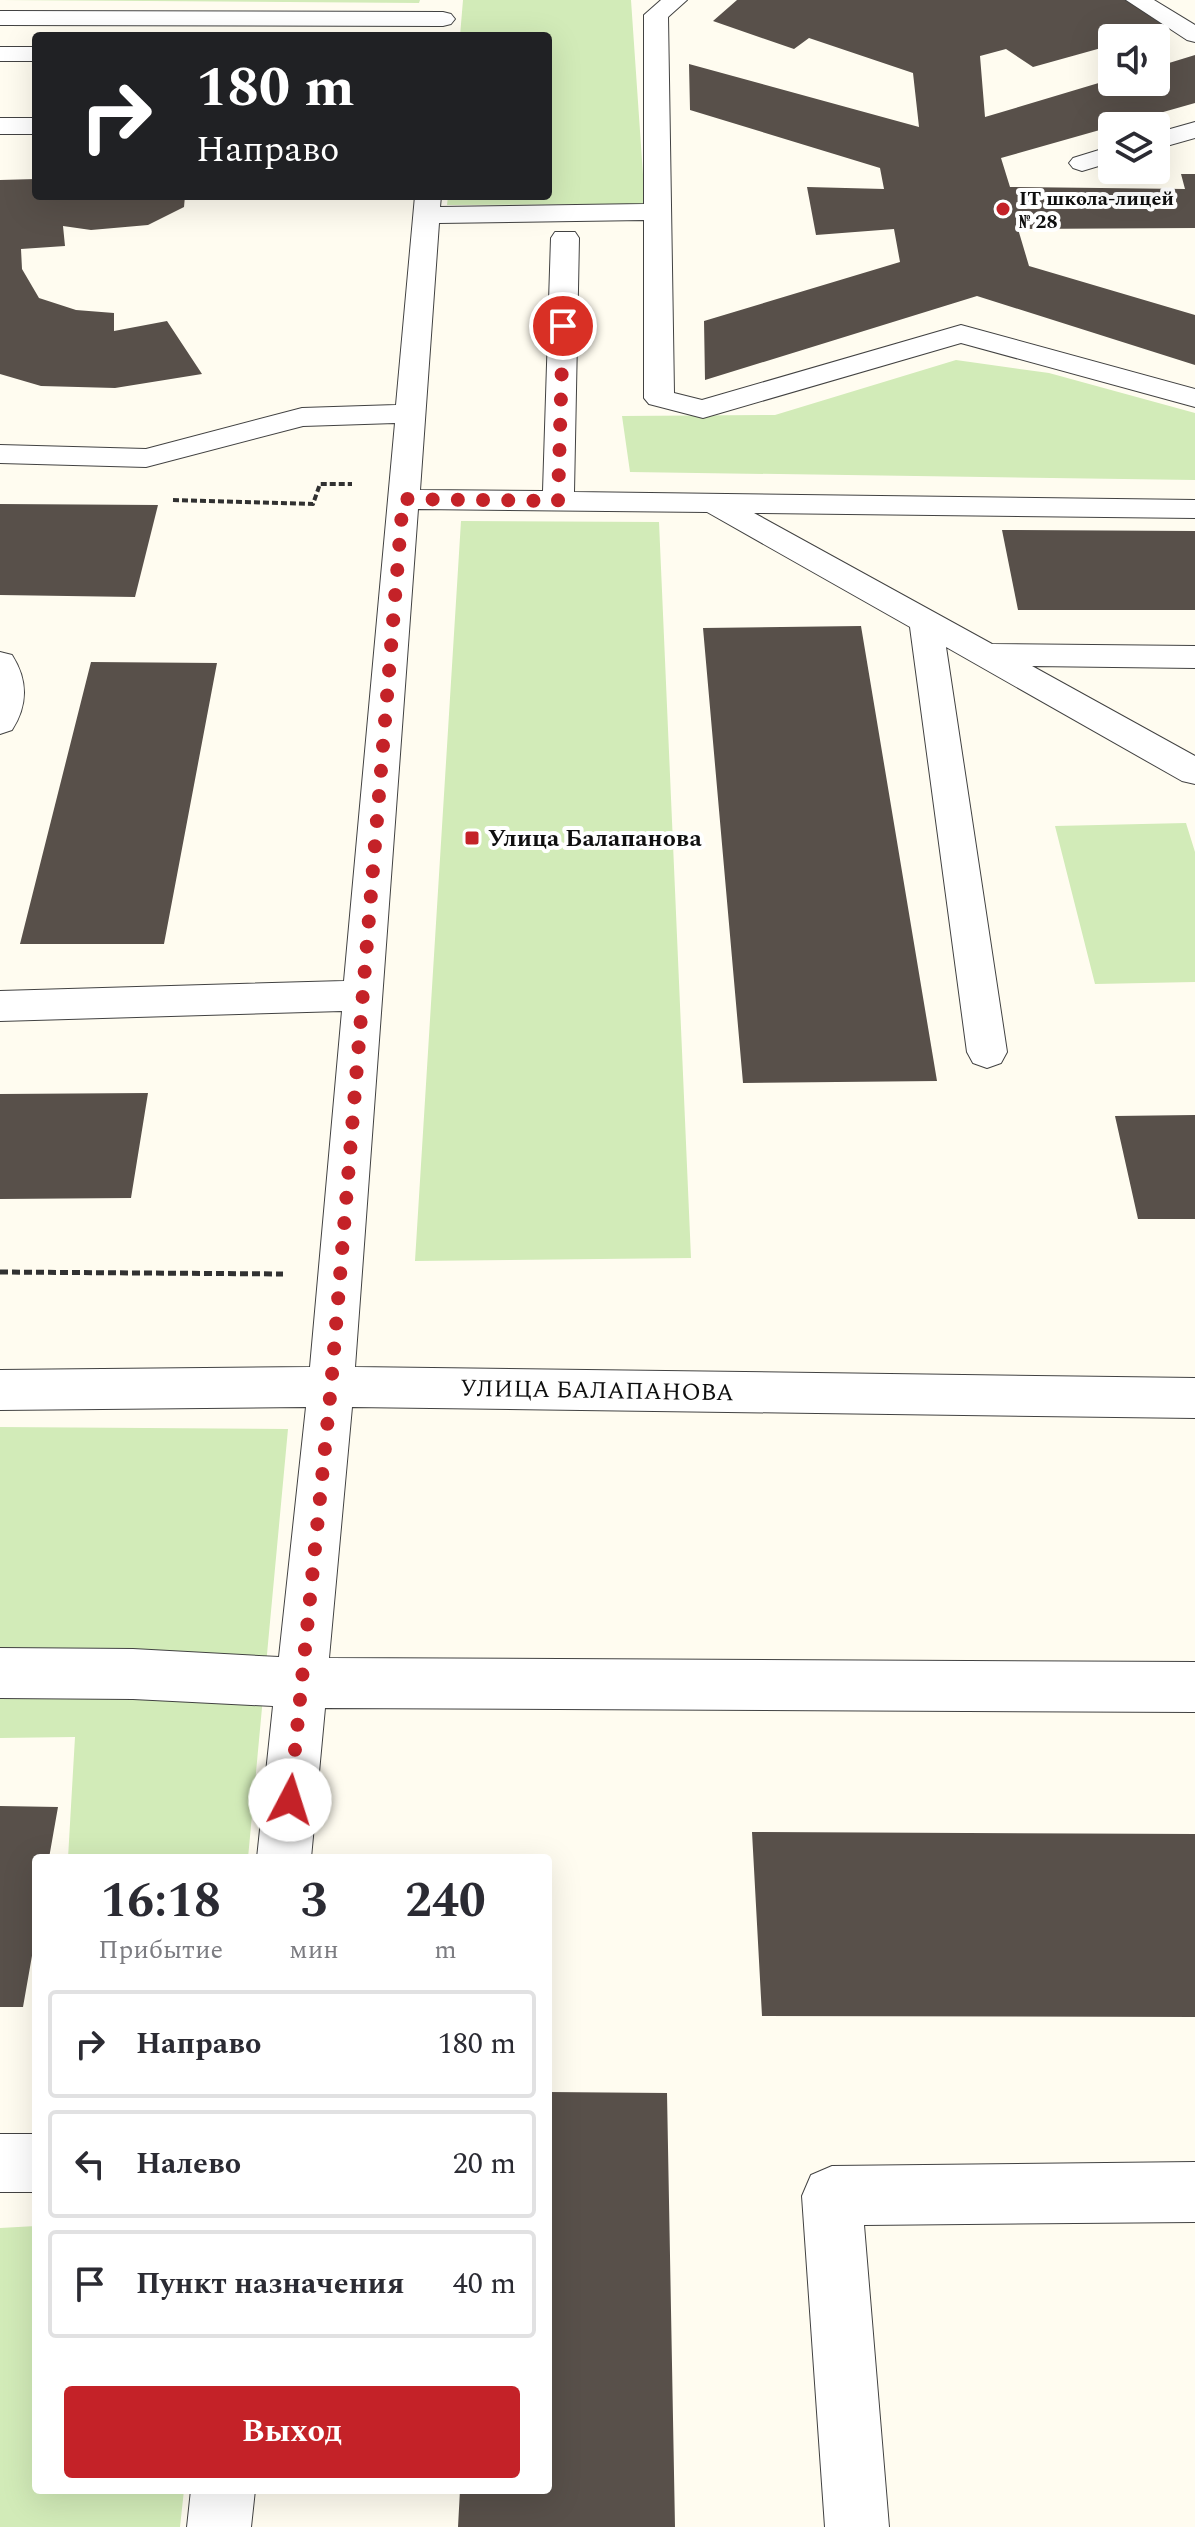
<!DOCTYPE html>
<html lang="ru">
<meta charset="utf-8">
<style>
body{margin:0;font-family:Spectral,serif;background:#f7f7f7;color:#2b2b33;height:100vh;display:flex;flex-direction:column;font-size:30px;white-space:nowrap}
*{box-sizing:border-box;margin:0}
p{font-size:26px;color:#7c7c81}
.icon{flex:none;width:44px;height:44px;fill:none;stroke:currentColor;stroke-width:2;stroke-linecap:round;stroke-linejoin:round}
.map{position:relative;flex:1;overflow:hidden}
.drawer{position:absolute;left:32px;top:1854px;width:520px;height:640px;display:flex;flex-direction:column;background:#fff;border-radius:8px;box-shadow:0 8px 32px #0002}
.drawer>*{flex:none}
.banner{position:absolute;left:32px;top:32px;width:520px;height:168px;border-radius:8px;box-shadow:0 8px 32px #0002;background:#202124;color:#fff;overflow:hidden}
.controls{position:absolute;left:1098px;top:24px;display:grid;gap:16px}
.controls a{display:grid;place-items:center;width:72px;height:72px;border-radius:8px;background:#fff;box-shadow:0 8px 32px #0002;font-size:40px}
.pin{position:absolute;display:grid;place-items:center;width:68px;height:68px;color:#fff;margin:-34px;border:4px solid #fff;border-radius:50%;box-shadow:0 2px 8px #0007}
.me{position:absolute;width:88px;margin:-44px;rotate:5deg;stroke-linejoin:round;filter:drop-shadow(0 0 6px #0008)}
.turn{display:flex;align-items:center;gap:28px;height:168px;padding:0 32px;font-size:36px}
.turn .icon{width:104px;height:104px;stroke-width:2.5}
.turn b{display:block;font-size:56px;line-height:68px}
.eta{display:flex;justify-content:space-evenly;align-items:center;height:136px;text-align:center}
.eta b{font-size:48px;font-weight:700;line-height:56px}
.button{display:flex;gap:16px;margin-top:auto;padding:16px 32px}
.button a{flex:1;height:92px;border-radius:8px;background:#c42228;color:#fff;font-size:32px;font-weight:700;line-height:92px;text-align:center}
ul{padding:0;list-style:none}
li{display:flex;align-items:center;gap:24px;height:108px;margin:0 16px 12px;padding:0 16px;border:4px solid #e1e1e2;border-radius:8px}
li div{flex:1}
li b{display:block;font-size:30px}
li em{font-style:normal}
.map>svg:first-child{display:block}
</style>
<div class="map">
<svg width="1195" height="2527" viewBox="0 0 1195 2527">
<rect width="100%" height="100%" fill="#fffcf0"/>
<path fill="#d2ebb8" d="M0 0H420L419 3Z
M463 0H631L645 204 447 205 448 196H548V36H460Z
M956 360 1049 373 1195 413V480L630 472 622 416 775 415Z
M461 521 659 522 691 1258 415 1261Z
M1186 823 1195 852V982L1095 984 1055 826Z
M0 1427 288 1429 248 1858H68L75 1737 0 1738Z
M36 2226V2490H184L180 2527H0V2228Z"/>
<path fill="#58504a" d="M737 0H1143L1183 24 1135 38H1112V45L1033 67 1006 49 980 56 985 117 1112 79V82H1156V67L1195 55V103L1001 158 1010 187 1185 189 1181 174H1195V228L1018 229 1029 266 1195 315V365L977 296 705 380 704 321 900 262 894 229 816 235 807 187 884 189 880 168 690 110 689 64 919 127 913 73 809 38 794 49 713 21Z
M36 179V196H185L184 207 148 225 91 230 63 226 65 246 21 249 22 269 39 298 76 310 114 313V331L167 321 202 374 115 388 41 386 0 374V180Z
M0 504 158 505 135 597 0 595Z
M1002 530 1195 531V610H1018Z
M861 626 937 1081 743 1083 703 628Z
M91 662 217 663 164 944H20Z
M148 1093 131 1198 0 1199V1094Z
M1195 1115V1219H1138L1115 1116Z
M0 1806 58 1807 49 1858H36V1933L23 2007H0Z
M752 1832 1195 1834V2017L762 2016Z
M548 2092 667 2093 675 2527H458L460 2490H548Z"/>
<g fill="none" stroke-linecap="round" stroke-linejoin="round">
<defs>
<path id="minor" d="M661 0H687L668 17 674 393 702 400 961 325 1195 389V407L961 343 703 418 649 404 644 398V220L439 223 420 490 543 491 551 238 555 232H575L579 238 574 492 1195 500V518L754 513 992 644 1195 646V668L1032 666 1195 756V784L1182 781 946 647 1007 1052 1001 1063 987 1068 973 1063 967 1052 910 627 707 512 418 509 355 1367 1195 1378V1418L352 1407 329 1658 1195 1662V1712L325 1708 311 1858H257L273 1706 133 1699 0 1698V1648L133 1649 279 1657 306 1407 0 1410V1370L310 1367 342 1011 0 1021V991L344 981 395 423 303 426 146 467 0 463V445L146 449 302 408 396 405 415 196H441L440 207 644 204V15Z
M1126 0H1154L1195 25V42L1187 40Z
M0 11 443 12 451 14 455 19 451 24 443 26 0 25Z
M0 47H36V61H0Z
M0 118H36V134H0Z
M1195 122V138L1156 149V133Z
M1112 146V162L1082 171 1073 168 1069 163 1073 158Z
M0 652 12 655C28 680 28 705 12 730L0 734Z
M0 2134H36V2192H0Z
M1195 2162V2222L864 2225 889 2527H825L802 2196 811 2175 832 2166Z
M191 2490H255L251 2527H187Z"/>
</defs>
<use href="#minor" stroke="#424242" stroke-width="2"/>
<path stroke="#313131" stroke-width="4" stroke-dasharray="6 3" stroke-linecap="butt" d="M173 500 313 504 320 484H352"/>
<path stroke="#313131" stroke-width="5" stroke-dasharray="8 4" stroke-linecap="butt" d="M0 1272 283 1274"/>
<use href="#minor" fill="#fff" fill-rule="evenodd"/>
</g>
<g fill="none" stroke-linecap="round" stroke-linejoin="round">
<path stroke="#c42228" stroke-width="14" stroke-dasharray="0 25.2" d="M290 1800 331 1387 403 499 558 501 563 326"/>
</g>
<g fill="#c42228" stroke="#fff" stroke-width="3">
<circle cx="1003" cy="209" r="8"/>
<rect x="464" y="830" width="16" height="16" rx="4"/>
</g>
<g text-anchor="middle" stroke-width="8" stroke-linejoin="round" paint-order="stroke">
<g font-size="20" font-weight="bold" fill="#0f0f0f" stroke="#fff" text-anchor="start">
<text x="1019" y="205">IT школа-лицей<tspan x="1019" dy="23">№ 28</tspan></text>
</g>
<g font-size="24" font-weight="bold" fill="#0f0f0f" stroke="#fff" text-anchor="start">
<text x="488" y="846">Улица Балапанова</text>
</g>
<g font-size="24" fill="#0f0f0f" stroke="#fff">
<text transform="translate(597 1390) rotate(1)" y="8">УЛИЦА БАЛАПАНОВА</text>
</g>
</g>
</svg>
<div class="controls">
<a><svg class="icon" aria-label="sound" viewBox="0 0 24 24"><path d="M4 9h4l5-4v14l-5-4H4zM17 9q2 3 0 6"/></svg></a>
<a><svg class="icon" aria-label="layers" viewBox="0 0 24 24"><path d="M12 4l9 5-9 5-9-5zM3 14l9 5 9-5"/></svg></a>
</div>
<div class="pin" style="left:563px;top:326px;background:#d93025"><svg class="icon" aria-label="arrive" viewBox="0 0 24 24"><path d="M6 21V4h12l-3 4 3 4H6"/></svg></div>
<svg class="me" style="left:290px;top:1800px" viewBox="-20 -20 40 40"><circle r="19" fill="#fff"/><path d="M0-13L10 11 0 6-10 11z" fill="#c42228"/></svg>
<div class="banner">
<div class="turn"><svg class="icon" aria-label="right" viewBox="0 0 24 24"><path d="M7 20v-9h11M14 6l5 5-5 5"/></svg><div><b>180 m</b>Направо</div></div>
</div>
<section class="drawer">
<div class="eta">
<div><b>16:18</b><p>Прибытие</p></div>
<div><b>3</b><p>мин</p></div>
<div><b>240</b><p>m</p></div>
</div>
<ul>
<li><svg class="icon" aria-label="right" viewBox="0 0 24 24"><path d="M7 20v-9h11M14 6l5 5-5 5"/></svg><div><b>Направо</b></div><em>180 m</em></li>
<li><svg class="icon" aria-label="left" viewBox="0 0 24 24"><path d="M17 20v-9H6M10 6l-5 5 5 5"/></svg><div><b>Налево</b></div><em>20 m</em></li>
<li><svg class="icon" aria-label="arrive" viewBox="0 0 24 24"><path d="M6 21V4h12l-3 4 3 4H6"/></svg><div><b>Пункт назначения</b></div><em>40 m</em></li>
</ul>
<div class="button"><a>Выход</a></div>
</section>
</div>
